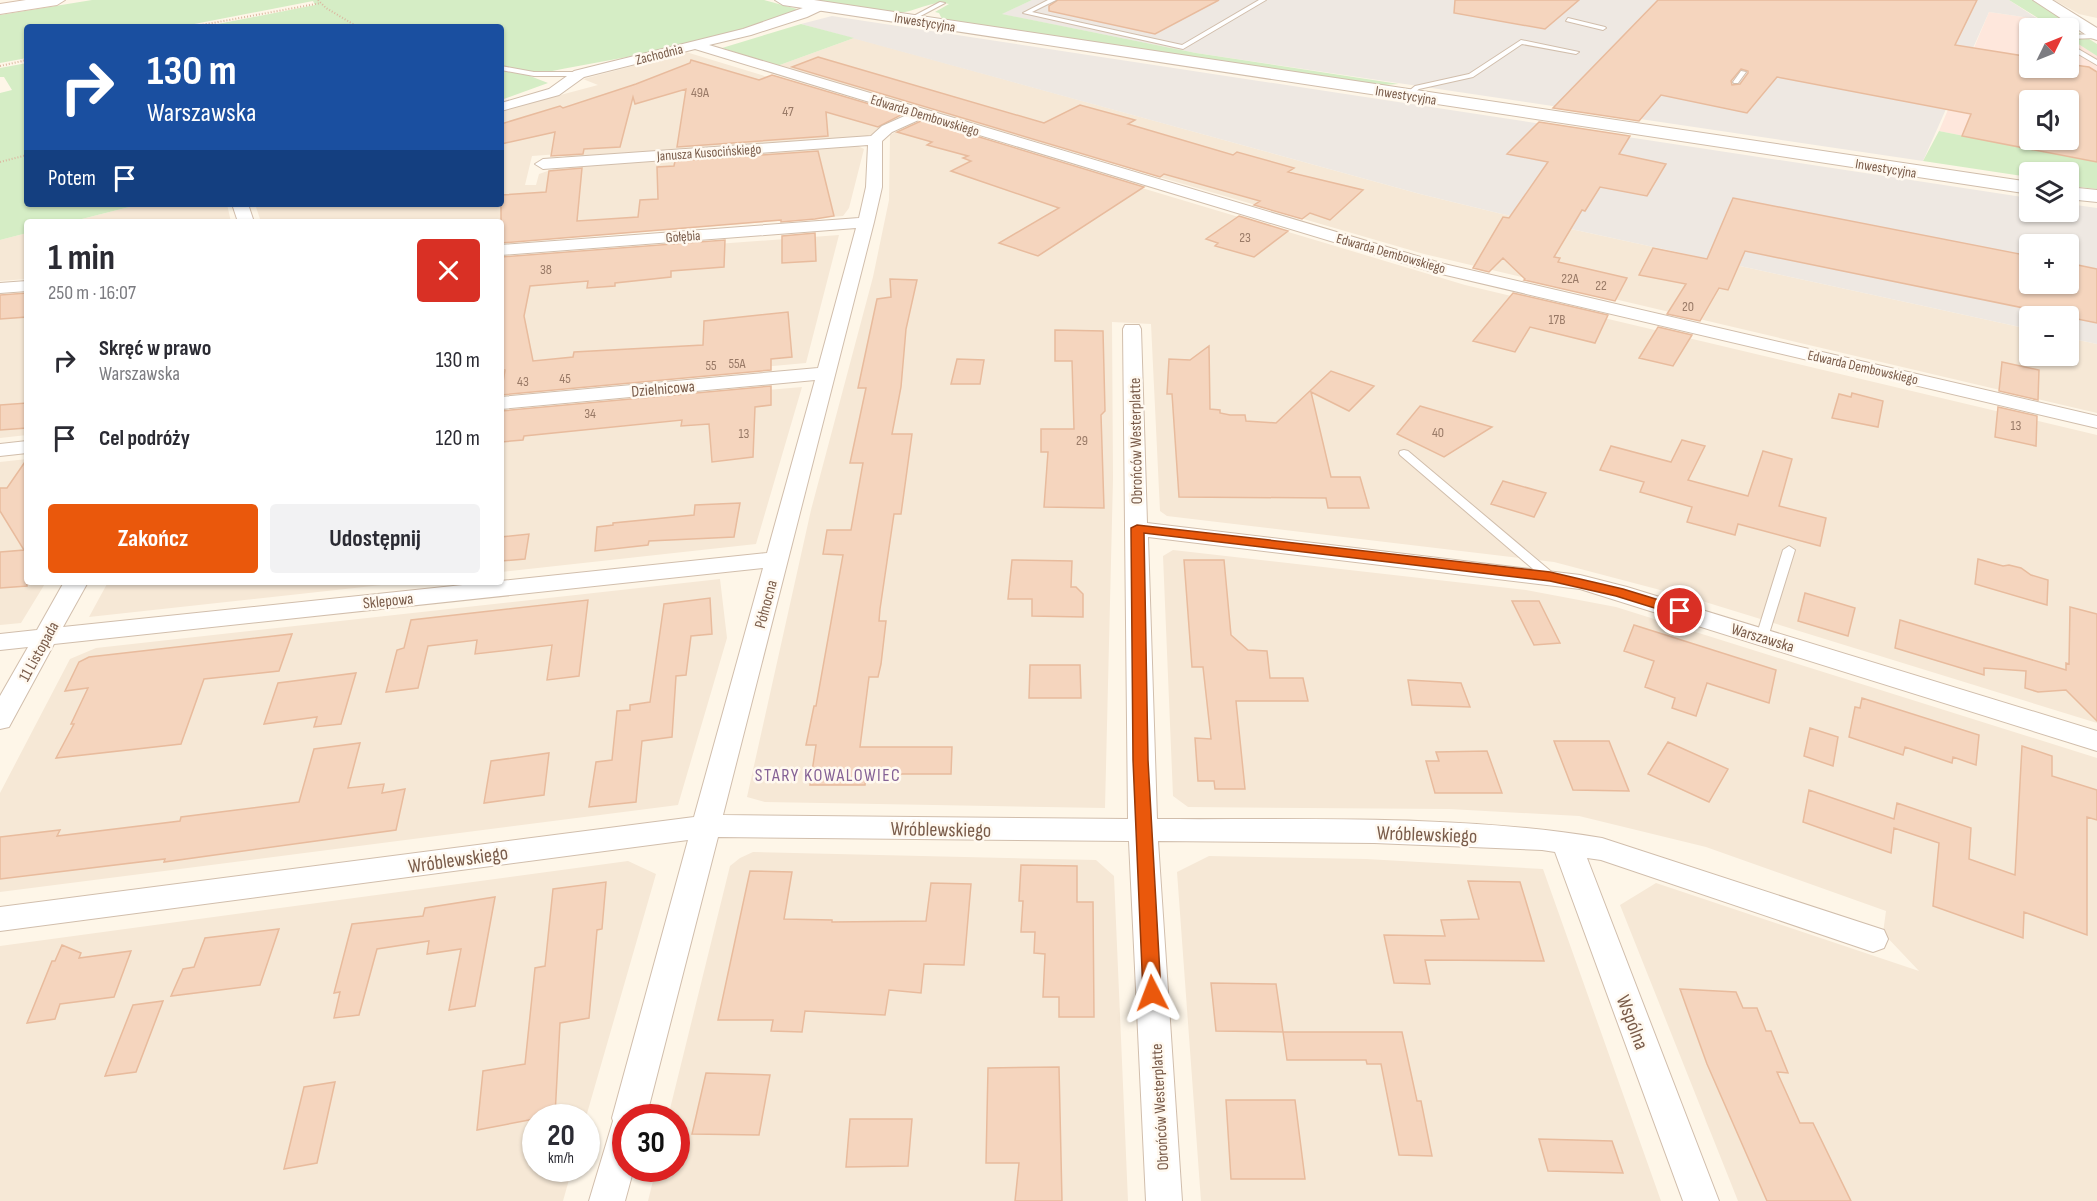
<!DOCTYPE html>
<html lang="pl">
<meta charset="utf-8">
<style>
body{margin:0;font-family:"Sofia Sans Condensed",sans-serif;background:#f2f2f3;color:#2b2b33;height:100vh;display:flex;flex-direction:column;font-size:22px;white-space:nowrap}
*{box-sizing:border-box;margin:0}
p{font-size:20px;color:#7c7c81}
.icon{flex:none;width:33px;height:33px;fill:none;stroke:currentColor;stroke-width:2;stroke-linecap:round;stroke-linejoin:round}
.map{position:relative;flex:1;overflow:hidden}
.panel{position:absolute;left:24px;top:219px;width:480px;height:366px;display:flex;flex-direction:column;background:#fff;border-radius:6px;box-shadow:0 2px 4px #0004}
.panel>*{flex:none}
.hud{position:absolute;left:24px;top:24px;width:480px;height:183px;border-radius:6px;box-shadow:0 2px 4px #0004;background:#1a4fa0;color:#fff;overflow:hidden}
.needle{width:39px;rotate:47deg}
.buttons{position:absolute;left:2019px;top:18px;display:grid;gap:12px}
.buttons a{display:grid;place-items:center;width:60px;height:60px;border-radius:6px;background:#fff;box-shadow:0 2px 4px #0004;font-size:30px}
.speed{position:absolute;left:522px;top:1104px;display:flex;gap:12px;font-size:30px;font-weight:700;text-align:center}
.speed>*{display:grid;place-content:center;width:78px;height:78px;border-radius:50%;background:#fff;box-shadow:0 2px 4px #0004;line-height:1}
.speed small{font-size:15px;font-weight:400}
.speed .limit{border:9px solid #d22;background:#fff;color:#111}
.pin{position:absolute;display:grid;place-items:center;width:51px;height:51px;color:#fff;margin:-26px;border:3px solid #fff;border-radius:50%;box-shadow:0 2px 6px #0007}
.me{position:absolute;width:66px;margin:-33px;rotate:357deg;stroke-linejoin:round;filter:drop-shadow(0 0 4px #0008)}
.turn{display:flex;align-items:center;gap:21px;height:126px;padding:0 24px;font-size:27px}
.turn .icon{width:78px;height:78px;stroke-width:2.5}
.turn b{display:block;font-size:42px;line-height:51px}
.then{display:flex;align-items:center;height:57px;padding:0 24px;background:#0003;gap:12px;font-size:22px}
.round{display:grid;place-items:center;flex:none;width:63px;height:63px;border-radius:6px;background:#f2f2f3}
.headline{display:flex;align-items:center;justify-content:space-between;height:102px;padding:0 24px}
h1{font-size:36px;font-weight:700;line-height:45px}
.action{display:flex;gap:12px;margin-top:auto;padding:12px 24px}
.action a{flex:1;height:69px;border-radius:6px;background:#ea580c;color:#fff;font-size:24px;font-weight:700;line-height:69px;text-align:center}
.action a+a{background:#f2f2f3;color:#2b2b33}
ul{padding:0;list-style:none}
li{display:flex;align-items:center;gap:18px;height:78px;padding:0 24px}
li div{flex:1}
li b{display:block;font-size:22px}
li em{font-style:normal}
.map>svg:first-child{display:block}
</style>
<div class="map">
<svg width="2097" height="1201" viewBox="0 0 2097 1201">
<rect width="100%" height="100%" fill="#fef6e8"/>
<path fill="#f6e8d6" d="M2054 0H2097V18L2079 14Z
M854 38 1420 194 1502 214 2029 329 2030 356H2068L2069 338 2097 344V413L1424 254 777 66Z
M686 52 893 115 886 124 869 136 570 158 559 154 532 156 525 185H536L539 174 562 166 854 144 864 149 849 208 843 216 501 243V222H261L255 204H501V111L598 85 583 79Z
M922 122 1465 285 2097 435V723L1702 601 1554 562 1167 516 1160 511 1151 324 1112 322 1113 479 1105 808 765 802 747 797 811 510 873 277 889 200 890 135 911 124Z
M141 204H227L231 222H70Z
M27 233V279L0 281V240Z
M839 235 806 363 665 376 663 380 501 394V260Z
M27 296V435L0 438V299Z
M802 387 756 544 501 572V414Z
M27 459V582H46L21 623 0 625V462Z
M1173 550 1526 590 1616 607 2097 758V1201H1738L1620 905 1656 883 1919 971 1883 933 1886 911 1706 847 1579 816 1449 809 1188 807 1173 796 1163 556Z
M720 579 727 638 678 805 0 892V793L70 659 96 648Z
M108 582H409L89 617Z
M753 852 1096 860 1114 876 1128 1201H648L656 1169 676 1168V1118L668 1117 730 866 740 858Z
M1209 856 1366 859 1543 869 1661 1201H1201L1177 872Z
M628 861 656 874 586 1117 536 1118V1168L572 1169 563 1201H0V946Z"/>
<path fill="#fee7dc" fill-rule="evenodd" d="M1989 12 2038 19 2054 28H2030V68H2068L2069 38 2097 56V162L1939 131ZM2030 100H2068V140H2030Z"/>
<path fill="#eee8e2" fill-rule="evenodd" d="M1032 0H2009L2038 19 1989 12 1923 161 1196 53 1001 14Z
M832 16 2029 198 2030 212H2068L2069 204 2097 208V344L2069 338 2068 316H2030L2029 329 1502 214 1420 194 801 24ZM2030 244H2068V284H2030Z"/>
<path fill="#d5edc5" d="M92 0H764L797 9 794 12C753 26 713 38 670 48 624 59 576 65 530 76L548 83 501 100V27H202L315 5 313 1 179 27H27V58L0 63V15Z
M817 0H1032L1002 14 1196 53 1399 84 1382 85 952 21 942 19 939 13 935 12 949 4C935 0 920 9 905 12 884 15 840 4 817 0Z
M2009 0H2032L2075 27 2078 32 2097 44V56L2069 38 2068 28H2054Z
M801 24 854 38 777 66 722 48Z
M27 63V204H141L70 222H27V233L0 240V93L12 90 4 77H0V68Z
M1939 131 2097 162V189L2069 186 2068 172H2030L2029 177 1923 161Z"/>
<path fill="#f5d5be" stroke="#e8bb9d" stroke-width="1.5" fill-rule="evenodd" d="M1058 0H1219L1155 34 1049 11V6Z
M1455 0H1579L1545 29 1454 13Z
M1658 0H1977L1955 45 2030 57V68H2068V64L2089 67 2097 72V162L1962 136 1971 114 1777 77 1747 113 1661 95 1639 121 1553 108ZM1741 69 1748 71V73L1740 84 1732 85 1731 81ZM2030 100H2068V140H2030Z
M818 57 1044 123 1080 105 1135 120 1128 124 1233 155 1237 152 1294 168 1288 172 1363 190 1330 220 1310 213 1302 219 1254 205 1260 201 1164 174 1160 177 792 67Z
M691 60 759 80 772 75 903 114 878 127 826 112 828 136 677 147 686 89 635 104 633 97 620 147 584 149 583 154 551 156 555 132 501 144V124L560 106 563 108 636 84 690 63Z
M923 120 1144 187 1038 256 999 243 1059 208 951 171 971 161 963 158 968 156 927 145 932 142 897 132Z
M1539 122 1630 136 1619 154 1666 164 1647 196 1600 187 1585 211 1582 210 1554 257 1560 258 1558 262 1627 278 1615 301 1524 280 1525 279 1503 258 1489 272 1473 268 1503 217 1509 218 1548 162 1507 154Z
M818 151 834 216 815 219 781 222V220L501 243V195L546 192 549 171 582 168 577 221 638 217 640 200 658 199 657 167 674 166 675 161Z
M1733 198 2030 256V284H2068V263L2097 269V323L1745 251 1728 290 1719 288 1700 321 1667 314 1686 284 1639 275 1653 248 1707 259Z
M1239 216 1288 231 1254 257 1215 246 1218 243 1206 239Z
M815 233 816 261 782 263V236Z
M725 240 724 267 671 271V277L615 283V286L587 288 588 281 530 286 524 316 533 361 573 357 574 352 703 345 704 321 788 312 792 357 771 359V370L501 395 505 370 501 369V257Z
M890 279 917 280 906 329 901 387 892 434H912L901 514H894L880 609 879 621H886L881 664 878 677H869L860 747H952L951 774H866L865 785H810L816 745H806L814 706H816L843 555 823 554 827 530H851L863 463H850L866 388H858L877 299 891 297Z
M27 293V317L0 319V295Z
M1513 293 1608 315 1595 343 1530 327 1515 352 1473 341Z
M1658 327 1692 335 1673 366 1639 358Z
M1055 330 1103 331 1105 411 1101 415 1104 508 1044 507 1048 452H1041V429H1074L1072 361H1055Z
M1209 346 1210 409 1220 410V413L1230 415H1245L1246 421 1276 423 1331 371 1374 386 1349 411 1311 392 1331 477H1360L1369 508H1328L1326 498 1179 497 1172 394H1167L1169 359 1190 360Z
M957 359 984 360 980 384H951Z
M2002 362 2039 370 2038 400 1999 391Z
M771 386V405L755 407 753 457 712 462 709 424 681 426 682 420 524 436 523 440 501 442V411Z
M1852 393 1883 401 1878 427 1832 418 1839 394 1851 397Z
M27 403V428L0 430V405Z
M1420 406 1492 427 1444 457 1397 434Z
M1998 407 2037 416 2036 446 1995 437Z
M1682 440 1705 446 1688 480 1748 496 1763 451 1792 459 1779 506 1826 518 1820 546 1738 524 1735 535 1687 522 1692 507 1640 492 1644 482 1600 470 1611 446 1671 462Z
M27 459V586L0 588V552L24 550 0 511V488H7Z
M1503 481 1546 493 1534 517 1491 504Z
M740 503 734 537 649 541 648 545 595 551 597 527 613 525V523L694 515 695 505Z
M529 534 525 559 501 561V537Z
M1978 559 2003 566 2009 565 2021 568 2031 575 2048 580 2047 605 1975 584Z
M1012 560 1072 561 1071 587H1076L1083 594V617L1032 616V599H1008Z
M1184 560H1224L1231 635 1248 650 1267 651 1270 678H1303L1308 701H1236L1245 789H1215L1214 781H1198L1195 738 1211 739 1203 667H1192Z
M1805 593 1855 608 1848 636 1798 621Z
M710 598 712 634 691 636 686 675 676 676 672 737 642 741 636 802 589 807 596 762 612 760 617 711 630 710V705L650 702 664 604Z
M588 600 579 676 547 680 552 645 475 654 477 640 428 646 418 688 386 692 397 650 404 648 411 620Z
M1512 601H1539L1560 643 1534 645Z
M2070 607 2097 614V721L2066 690 2038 692 2025 688 2026 671 1984 668V675L1895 648 1900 620 2066 670V663L2069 664Z
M1634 625 1776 670 1769 703 1707 683 1696 716 1672 708 1675 698 1645 687 1654 661 1624 651Z
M292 634 279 671 204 679 181 744 56 758 74 724H71L88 688 65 691 79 662 89 657Z
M1030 665H1080L1081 698H1029Z
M356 673 341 724 314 727 317 717 264 724 278 683Z
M1408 680 1461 683 1470 707 1412 705Z
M1862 698 1979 735 1976 765 1953 757 1952 763 1905 747 1903 755 1849 737 1855 707 1860 708Z
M1810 728 1838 737 1833 766 1804 756Z
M1554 741H1609L1629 791 1573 790Z
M1668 742 1728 769 1709 802 1648 774Z
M360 743 348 788 384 784 382 793 405 789 396 830 164 862 165 859 0 879V837L60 830 57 836 180 821 181 817 299 802 314 749Z
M2022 746 2052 756V776L2097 790V820L2087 817V935L2024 912 2023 938 1933 906 1939 843 1894 828 1891 853 1803 822 1809 790 1894 819 1897 803 1971 828 1969 859 2015 875Z
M1487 751 1502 793H1435L1426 761H1439L1436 752Z
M549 753 544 795 484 803 491 761Z
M1021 865 1077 866V902H1093L1094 1017H1059V997H1043L1045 954 1034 953 1035 932H1021L1023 901H1019Z
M750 871 792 872 784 919 832 920V922L926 921 931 883 971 884 964 965 924 964 921 993 889 990 885 1015 805 1011 802 1032 771 1031 773 1020H718Z
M1468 881 1520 882 1544 961 1425 960 1430 984 1394 983 1384 935 1445 936 1441 920 1479 919Z
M606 882 602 929 597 930 589 1018 560 1023 555 1115 477 1130 483 1071 525 1064 535 968 545 966 553 889Z
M495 897 475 1006 449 1010 461 949 427 954 429 941 377 949 359 1015 334 1018 340 992 334 993 352 924 423 916 425 908Z
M279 929 260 985 171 996 183 969 194 967 205 938Z
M62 945 81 953 79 958 131 951 114 997 60 1004 55 1019 27 1023 52 961H55Z
M1211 983 1276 984 1283 1032 1216 1031Z
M1680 989 1736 992 1743 1008H1757L1766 1031H1771L1788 1073 1777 1072 1800 1123H1813L1851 1201H1767L1707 1064Z
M163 1001 136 1072 105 1076 133 1005Z
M1283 1032H1402L1417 1101H1421L1432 1156 1399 1155 1381 1064H1367L1366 1060H1287Z
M1059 1067 1062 1201H1015L1019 1163H986L988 1068Z
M706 1073 770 1075 759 1135 692 1134Z
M335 1082 317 1163 284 1169 304 1087Z
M1226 1100H1295L1305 1179H1231Z
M850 1119H912L908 1166 846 1167Z
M1539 1139 1612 1141 1623 1173 1548 1171Z"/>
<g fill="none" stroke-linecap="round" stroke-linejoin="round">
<defs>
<path id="service" d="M1048 0H1056L1032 12 1182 45 1259 0H1266L1183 49 1023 13Z
M940 2 945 3 913 20 908 19Z
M1568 18 1605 27 1606 28 1603 30 1566 21Z
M2097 34V38L2068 39V35Z
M1521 40 1579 52 1576 54 1522 44 1473 77 1419 89 1409 96 1404 95 1415 86 1469 74Z
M2068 43 2097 60V65L2068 48Z
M501 66 534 72H579L582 74 579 76H534L501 70Z
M1741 71 1746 72 1738 83H1734L1733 82Z
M1404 450 1408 451 1554 574 1556 577 1554 580H1546L1400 455 1399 453 1400 451Z
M1789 546 1795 550 1768 637 1762 641 1758 640 1756 637 1783 550Z"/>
<path id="minor" d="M820 2 826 6 824 9 807 17 751 35 709 45 1444 264 2097 416V428L1433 272 923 118 892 132 882 141V187L874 222 723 815 1128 819 1123 329 1125 325H1139L1141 329 1147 523 1580 575 1627 587 2097 731V751L1580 589 1148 537 1157 819C1303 820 1458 814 1602 838L1884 930 1888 939 1884 948 1873 952 1601 860 1587 858 1719 1201H1683L1555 852 1542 850 1374 843 1158 841 1182 1201H1146L1129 841 718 837 646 1118H626V1168H634L625 1201H589L613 1121 612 1118 688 840 0 931V907L694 817 763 568 54 644 9 727 0 729V696L28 647 0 650V634L37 630 64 582H88L63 627 767 553 815 380 501 409V397L818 368 856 228 501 255V245L859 218 866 187 868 145 543 169 535 164 543 159 871 136 882 126 909 114 695 49 584 77 559 95 501 111V103L549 89 574 71 743 29Z
M232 204H248L254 222H238Z
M27 281V291L0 293V283Z
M27 441V453L0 456V444Z"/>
<path id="tertiary" d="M775 0H814L2030 182V194L783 5Z
M2033 0H2052L2097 28V40L2091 38Z
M2068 187 2097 190V202L2068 199Z"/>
<path id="secondary" d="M26 0H65L57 5 0 14V4Z"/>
</defs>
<use href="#service" stroke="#d1beac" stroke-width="2"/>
<use href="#minor" stroke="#d1beac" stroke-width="2"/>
<use href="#tertiary" stroke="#d1beac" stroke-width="2"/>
<use href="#secondary" stroke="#d7c0ac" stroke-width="2"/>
<path stroke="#dbb8a0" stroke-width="2" stroke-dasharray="1 2" stroke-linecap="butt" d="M318 0 326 8 358 27
M191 27 321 3
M0 66 27 60
M0 162 27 155"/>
<use href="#service" fill="#fff" fill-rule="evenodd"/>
<use href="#minor" fill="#fff" fill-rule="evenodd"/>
<use href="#tertiary" fill="#fff" fill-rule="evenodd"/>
<use href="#secondary" fill="#fff" fill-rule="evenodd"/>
</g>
<path fill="#ea580c" stroke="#983908" stroke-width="1.5" d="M1137 525 1550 572 1623 589 1685 608 1687 611 1680 616 1616 596 1550 581 1144 533 1148 760 1161 993 1159 999 1152 1001 1146 999 1143 993 1133 760 1131 528Z"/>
<g text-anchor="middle" stroke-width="5" stroke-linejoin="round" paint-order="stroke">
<g font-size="14" fill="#7a5c4a" stroke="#fff9f0">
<text transform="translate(925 22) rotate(9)" y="5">Inwestycyjna</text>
<text transform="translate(659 54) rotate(-14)" y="5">Zachodnia</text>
<text transform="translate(1406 95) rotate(9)" y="5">Inwestycyjna</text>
<text transform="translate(925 115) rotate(17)" y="5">Edwarda Dembowskiego</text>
<text transform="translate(709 152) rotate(-4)" y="5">Janusza Kusocińskiego</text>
<text transform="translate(1886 168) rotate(9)" y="5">Inwestycyjna</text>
<text transform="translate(683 236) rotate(-4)" y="5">Gołębia</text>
<text transform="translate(1391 253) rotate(16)" y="5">Edwarda Dembowskiego</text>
<text transform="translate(1863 367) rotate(13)" y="5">Edwarda Dembowskiego</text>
</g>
<g font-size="14" fill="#997a67">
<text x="700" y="97">49A</text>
<text x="788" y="116">47</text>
<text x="1245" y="242">23</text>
<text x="546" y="274">38</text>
<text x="1570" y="283">22A</text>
<text x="1601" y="290">22</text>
<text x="1688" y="311">20</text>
<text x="1557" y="324">17B</text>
<text x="737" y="368">55A</text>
<text x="711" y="370">55</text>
<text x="565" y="383">45</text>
<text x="523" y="386">43</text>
<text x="590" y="418">34</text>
<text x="2016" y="430">13</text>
<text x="1438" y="437">40</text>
<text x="744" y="438">13</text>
<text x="1082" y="445">29</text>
</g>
<g font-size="16" fill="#7a5c4a" stroke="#fff9f0">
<text transform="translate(663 388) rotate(-5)" y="6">Dzielnicowa</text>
<text transform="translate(1135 441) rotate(-91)" y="6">Obrońców Westerplatte</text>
<text transform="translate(388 600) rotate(-6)" y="6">Sklepowa</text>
<text transform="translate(765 604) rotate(-75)" y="6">Północna</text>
<text transform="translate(1763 637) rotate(17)" y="6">Warszawska</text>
<text transform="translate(38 651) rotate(-61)" y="6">11 Listopada</text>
<text transform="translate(1159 1107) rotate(-93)" y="6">Obrońców Westerplatte</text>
</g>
<g font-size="18" letter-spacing="1.5" fill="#856296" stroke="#fff9f0">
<text x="828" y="781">STARY KOWALOWIEC</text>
</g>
<g font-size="20" fill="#7a5c4a" stroke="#fff9f0">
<text transform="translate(941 829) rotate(1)" y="7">Wróblewskiego</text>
<text transform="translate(1427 834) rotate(2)" y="7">Wróblewskiego</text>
<text transform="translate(458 859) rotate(-8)" y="7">Wróblewskiego</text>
<text transform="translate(1633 1022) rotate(69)" y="7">Wspólna</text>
</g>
</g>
</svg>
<div class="buttons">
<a><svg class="needle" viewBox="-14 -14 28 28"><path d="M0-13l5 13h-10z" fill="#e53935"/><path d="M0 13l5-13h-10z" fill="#7c7c81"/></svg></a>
<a><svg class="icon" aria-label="sound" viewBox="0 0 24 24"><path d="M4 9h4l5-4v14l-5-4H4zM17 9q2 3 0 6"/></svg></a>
<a><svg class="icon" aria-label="layers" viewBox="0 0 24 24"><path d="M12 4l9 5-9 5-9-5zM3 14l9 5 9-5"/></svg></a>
<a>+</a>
<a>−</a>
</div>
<div class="speed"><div>20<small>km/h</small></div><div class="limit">30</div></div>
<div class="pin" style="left:1680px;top:611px;background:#d93025"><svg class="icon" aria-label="arrive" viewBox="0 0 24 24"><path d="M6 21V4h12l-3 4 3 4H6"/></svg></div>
<svg class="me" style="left:1152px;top:993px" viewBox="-20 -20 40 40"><path d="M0-17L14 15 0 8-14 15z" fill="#ea580c" stroke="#fff" stroke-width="4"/></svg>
<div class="hud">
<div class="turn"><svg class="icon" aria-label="right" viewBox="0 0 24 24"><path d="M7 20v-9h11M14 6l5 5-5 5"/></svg><div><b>130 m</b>Warszawska</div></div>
<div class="then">Potem<svg class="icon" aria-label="arrive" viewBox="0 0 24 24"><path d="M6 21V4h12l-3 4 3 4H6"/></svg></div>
</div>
<section class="panel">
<div class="headline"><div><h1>1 min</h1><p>250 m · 16:07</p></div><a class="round" style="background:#d93025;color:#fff"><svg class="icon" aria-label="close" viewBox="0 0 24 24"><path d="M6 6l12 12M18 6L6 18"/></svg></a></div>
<ul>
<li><svg class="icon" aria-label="right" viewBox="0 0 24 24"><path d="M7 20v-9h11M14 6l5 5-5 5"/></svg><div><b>Skręć w prawo</b><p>Warszawska</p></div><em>130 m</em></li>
<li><svg class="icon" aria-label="arrive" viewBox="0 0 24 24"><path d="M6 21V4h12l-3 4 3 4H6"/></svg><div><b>Cel podróży</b></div><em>120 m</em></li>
</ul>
<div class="action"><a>Zakończ</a><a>Udostępnij</a></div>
</section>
</div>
